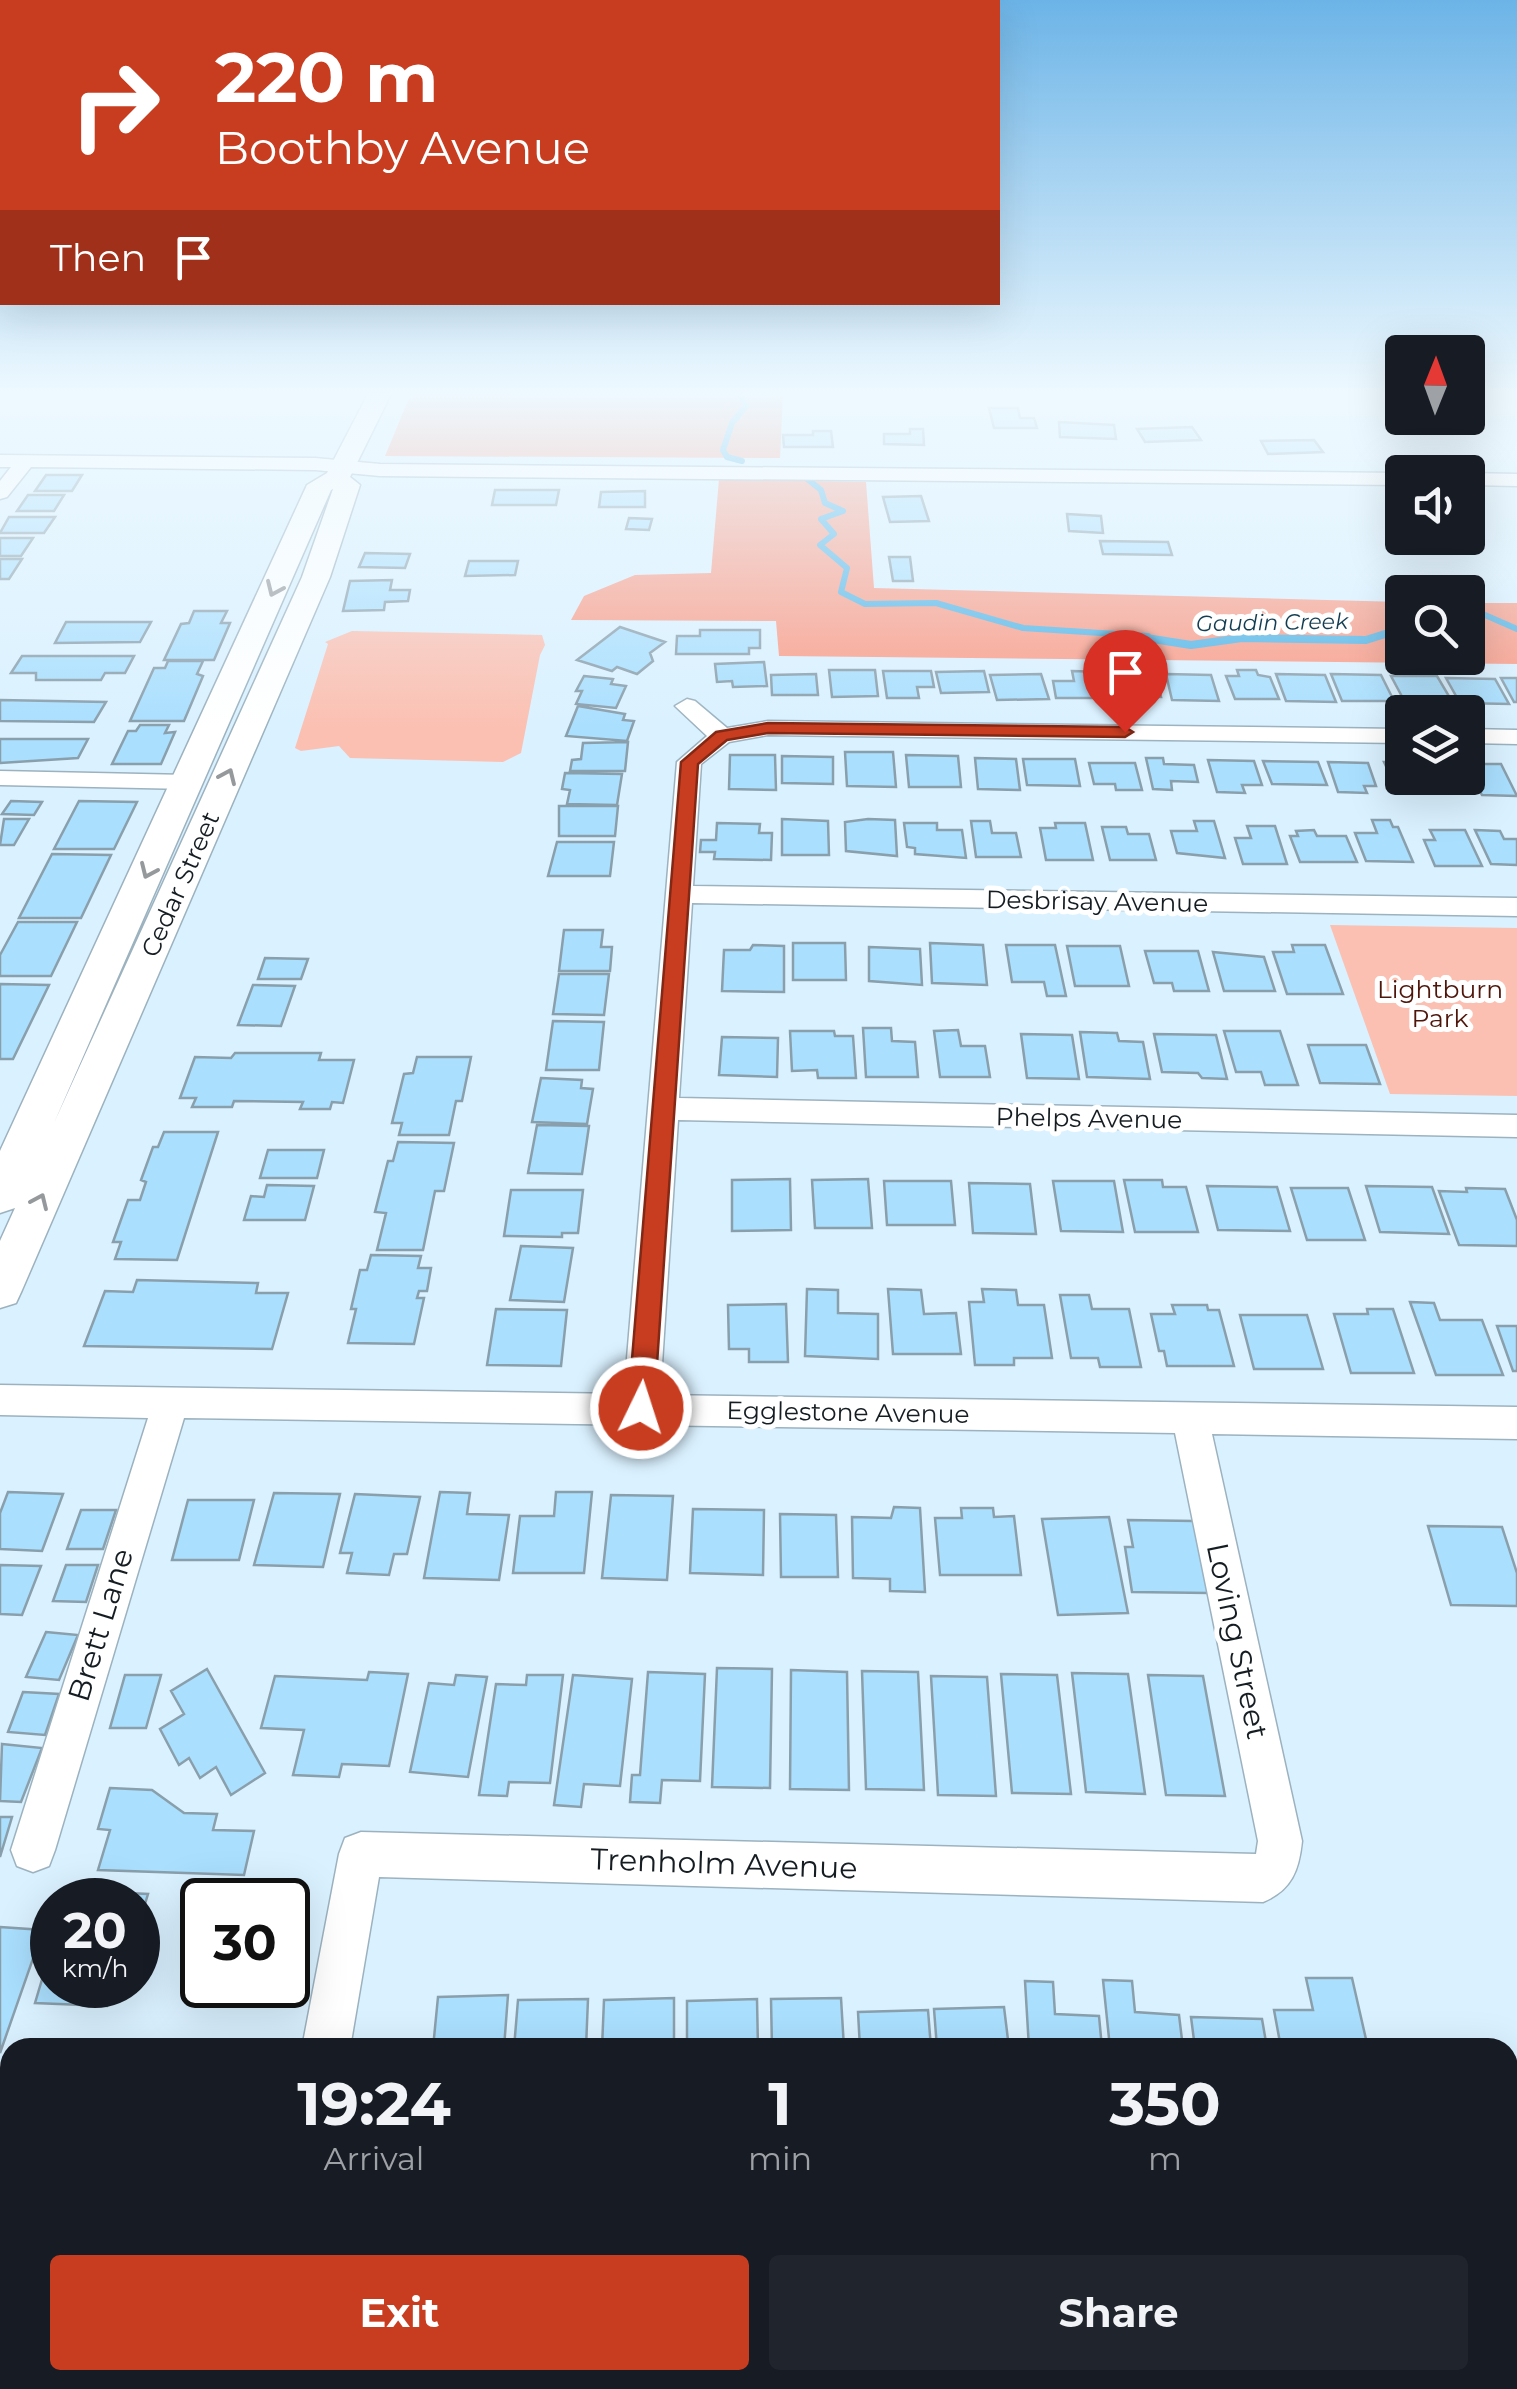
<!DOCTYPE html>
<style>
body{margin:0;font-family:Montserrat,sans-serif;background:#20242c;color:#f1f3f6;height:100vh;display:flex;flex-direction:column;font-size:38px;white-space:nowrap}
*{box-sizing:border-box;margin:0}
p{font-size:32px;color:#9ea1a6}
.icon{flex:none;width:55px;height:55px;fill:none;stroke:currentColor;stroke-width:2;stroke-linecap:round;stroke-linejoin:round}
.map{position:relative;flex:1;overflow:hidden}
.panel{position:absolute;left:0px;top:2038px;width:1518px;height:352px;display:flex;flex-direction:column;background:#171b24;border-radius:30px 30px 0 0;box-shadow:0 10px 40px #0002}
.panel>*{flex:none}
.guide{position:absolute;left:0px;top:0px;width:1000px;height:305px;box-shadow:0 10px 40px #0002;background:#c83d20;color:#fff;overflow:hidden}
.needle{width:65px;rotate:1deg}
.buttons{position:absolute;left:1385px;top:335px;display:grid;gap:20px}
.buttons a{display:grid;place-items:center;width:100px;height:100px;border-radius:10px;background:#171b24;box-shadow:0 10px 40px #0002;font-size:50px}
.speed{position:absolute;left:30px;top:1878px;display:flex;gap:20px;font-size:50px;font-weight:700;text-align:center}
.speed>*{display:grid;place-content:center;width:130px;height:130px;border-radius:50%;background:#171b24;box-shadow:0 10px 40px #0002;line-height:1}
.speed small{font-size:25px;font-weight:400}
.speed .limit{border:5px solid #111;border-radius:15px;background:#fff;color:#111}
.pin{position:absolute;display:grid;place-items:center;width:85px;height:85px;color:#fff;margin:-102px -42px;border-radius:50% 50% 50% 0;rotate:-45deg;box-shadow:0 0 10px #0007}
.pin .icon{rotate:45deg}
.me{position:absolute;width:110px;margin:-55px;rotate:4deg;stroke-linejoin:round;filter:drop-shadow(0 0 8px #0008)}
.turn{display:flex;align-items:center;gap:35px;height:210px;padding:0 50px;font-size:45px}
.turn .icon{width:130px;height:130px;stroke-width:2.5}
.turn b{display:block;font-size:70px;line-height:85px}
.then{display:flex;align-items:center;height:95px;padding:0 50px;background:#0003;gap:20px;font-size:38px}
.eta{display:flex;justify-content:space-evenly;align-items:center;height:170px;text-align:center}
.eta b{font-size:60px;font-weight:700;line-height:70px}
.action{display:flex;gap:20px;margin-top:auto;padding:20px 50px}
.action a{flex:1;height:115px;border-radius:10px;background:#c83d20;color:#fff;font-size:40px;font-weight:700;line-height:115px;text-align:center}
.action a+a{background:#20242c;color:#f1f3f6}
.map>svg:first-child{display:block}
</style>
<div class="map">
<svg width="1517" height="2389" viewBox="0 0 1517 2389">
<rect width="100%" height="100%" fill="#daf1ff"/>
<path fill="#fbc0b2" d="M352 631 542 635 545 645 540 655 521 753 503 762 350 758 339 746 301 751 295 748 328 644 325 642Z
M1330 925 1517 928V1096L1390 1094Z"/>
<path fill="#fa9c88" d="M411 394H783L780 458 385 456Z
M719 479 866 482 874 588 1402 602V658H1468V603H1517V664L779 656 776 621 571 620 584 596 635 575 711 573Z"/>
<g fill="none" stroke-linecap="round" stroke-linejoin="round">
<path stroke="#52b3e5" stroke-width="6" d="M740 394 746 406 732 423 723 450 727 457 742 461
M806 478 821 490 825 503 843 511 821 519 834 534 820 545 847 568 841 592 865 604 936 603 1023 628 1148 636
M1468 613 1485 615 1517 629
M1377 636 1402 628"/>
<path stroke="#52b3e5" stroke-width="8" d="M1121 634 1191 645 1242 638 1366 640 1385 634"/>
</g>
<path fill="#aadffe" stroke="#8a9fac" stroke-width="2.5" d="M989 408H1018L1020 418H1034L1037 428H994Z
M1059 422 1114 425 1116 439 1060 437Z
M1192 427 1201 440 1145 442 1137 429Z
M910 429H923L924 445 884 444V434H910Z
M813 431H831L833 447H784L783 435H813Z
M1314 440 1323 452 1268 454 1261 441Z
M46 475H82L72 491H35Z
M495 490H559L556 505H492Z
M645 491V507H599L601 492Z
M28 495H64L54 511H17Z
M921 496 929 521 890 522 883 497Z
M1067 514 1101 516 1103 533 1069 531Z
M9 517H55L44 533H0Z
M629 518 652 519 649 530 626 529Z
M0 538H33L21 556H0Z
M1100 541 1168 542 1172 555 1103 554Z
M365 553 410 554 405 568 359 567Z
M889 557H910L913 581H893Z
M0 559H22L9 579H0Z
M469 561H518L515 575 465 576Z
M392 580 390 590H410L408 601 385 602 384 610 343 611 350 581Z
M194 611H227L221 623H230L214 660H164L181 624 189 623Z
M66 622H151L140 642 55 643Z
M620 627 665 642 650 653 653 661 637 674 617 667 612 671 577 660Z
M700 630H760V648H749V654H676L677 636H700Z
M22 656H134L125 673H105L101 680H36V673H11Z
M168 661H203L197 674 203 676 184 721H130L154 668H165Z
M764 662 767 686 733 687 732 681 717 682 715 664Z
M829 670H875L878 696 832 697Z
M1237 670H1256L1258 675 1270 677 1279 699H1235L1226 676H1239Z
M883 671H931L934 687H917L919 698H887Z
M984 671 989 692 941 693 936 672Z
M1072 671 1103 672 1110 698H1056L1053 681H1074Z
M816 674 818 695H772L771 675Z
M1041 674 1049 699 997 700 990 675Z
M1166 674 1211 675 1219 701 1172 700Z
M1276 674 1325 675 1336 702 1286 701Z
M1331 674 1381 675 1394 701H1342Z
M584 676 613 679 611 684 626 686 616 708 576 704 582 691H576Z
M1391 676H1437L1453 703 1406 704Z
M1110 677 1156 678 1161 697 1114 696Z
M1446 678 1495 679 1509 704 1460 703Z
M1501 678H1517V702H1514Z
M0 700 106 702 94 722 0 721Z
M578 706 625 714 623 720 634 721 627 741 566 736Z
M140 725H169L165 733 175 732 161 764H112L128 731H136Z
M0 739H88L78 758 0 763Z
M628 742 625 771H570L572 760 581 759 583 743Z
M845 752H893L896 787 847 786Z
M730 755H775L776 790 729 789Z
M906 755 958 756 961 787H909Z
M782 756 833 757V784L782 783Z
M975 758 1016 759 1020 790 978 789Z
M1146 758H1163L1164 764 1194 765 1198 782 1171 781 1172 790 1153 789Z
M1023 759H1075L1080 786 1027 785Z
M1208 760 1254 761 1262 785H1242L1245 793 1217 792Z
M1263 761 1318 762 1327 785 1272 784Z
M1328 762 1368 763 1376 786H1364L1367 793 1338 792Z
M1384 762H1402V778H1440L1443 784 1394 783Z
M1089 763H1135L1142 790H1116L1115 784H1094Z
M1468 764H1501L1517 796 1482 795 1478 788H1468L1463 778H1468Z
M565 773 622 774 617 805 567 804 570 790 562 789Z
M11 801 42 802 34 815 2 814Z
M79 801 137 802 114 849H54Z
M559 806H618L615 836H559Z
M4 819H29L14 845H0Z
M782 819 828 821 829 855H782Z
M868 819 895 820 897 856 846 851 845 822Z
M1372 820H1390L1393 827H1398L1413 862 1366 861 1355 833H1377Z
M971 821H990L992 833H1016L1021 857H976Z
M1194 821H1214L1225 858 1177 853 1171 831H1197Z
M717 823 760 824 759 833H772L771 860 714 859 715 852H700L701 840H716Z
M904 823H937V830H962L966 858 915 854V848L907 847Z
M1055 823H1085L1093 860H1046L1040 828H1056Z
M1247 826H1275L1287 864H1243L1235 838H1251Z
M1102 827H1126L1128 834H1149L1156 860H1110Z
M1314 830 1317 836H1346L1357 862H1300L1290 836H1298L1296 831Z
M1430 830H1465L1482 866H1435L1424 840H1435Z
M1475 830 1500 831 1504 839H1517V865L1491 864Z
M557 842H614L610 876H548Z
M52 854 111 855 81 918H19Z
M18 922H77L51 976H0V955Z
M564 930H603L601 947H612L610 971H559Z
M793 943H845L846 980H793Z
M930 943 983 945 987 985 932 983Z
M753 945 784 946V992L722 991 724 950H750Z
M1006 945H1055L1066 996H1047L1044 982H1012Z
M1292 945H1325L1343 994H1287L1273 952H1294Z
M1067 946H1120L1129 986H1075Z
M869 947 920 949 922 985 869 981Z
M1145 951H1198L1209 991H1174L1172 983H1154Z
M1213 952 1264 957 1275 991H1224Z
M265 958 308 959 301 979H258Z
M559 974H609L604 1015 553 1014Z
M0 984 49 985 13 1059H0Z
M253 985 295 986 281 1026 238 1025Z
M553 1021 604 1022 599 1070H546Z
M863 1028H891L892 1041 915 1042 918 1077H866Z
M958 1030 961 1046H985L990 1077H940L934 1031Z
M790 1031H834L835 1036H853L856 1078H818L817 1070 792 1071Z
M1224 1031H1280L1298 1085H1265L1261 1072H1236Z
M1080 1032 1117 1033 1119 1041 1143 1042 1150 1079 1087 1077Z
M1021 1034 1072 1035 1079 1079 1027 1078Z
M1154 1034 1216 1035 1227 1079 1202 1078 1198 1073 1162 1072Z
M722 1037 778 1038 777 1077 719 1075Z
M1308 1045H1366L1380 1084 1320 1083Z
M235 1053H321L319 1060H354L343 1103 332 1102 330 1109H300L303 1102 234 1101 232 1107H192L196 1098H180L195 1057 231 1058Z
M417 1057H471L462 1101H456L449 1135H399L402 1123H392L404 1074 413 1073Z
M541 1078 582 1080 581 1088 593 1089 587 1124 532 1122Z
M537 1125 589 1126 582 1174 528 1173Z
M164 1132H218L177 1260 115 1259 121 1242H113L128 1200H140L146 1182 141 1180 153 1147H158Z
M398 1142 454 1143 444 1191H435L423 1250H377L386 1213 375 1212 388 1161H393Z
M268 1150H324L317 1178H260Z
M790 1179 791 1230 732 1231V1180Z
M868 1179 872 1228H815L812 1180Z
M1124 1180H1162L1163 1187H1186L1198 1232H1135Z
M884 1181H951L955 1225H887Z
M1053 1181H1114L1123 1232 1061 1231Z
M969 1183 1030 1184 1036 1234 973 1233Z
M267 1185 314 1186 305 1220H244L251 1196 264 1197Z
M1207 1186 1277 1187 1290 1231 1218 1230Z
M1366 1186 1432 1187 1449 1234 1380 1232Z
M1291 1188H1348L1365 1240H1307Z
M1466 1188 1505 1189 1517 1220V1246L1459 1245 1439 1191 1467 1192Z
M511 1190H583L578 1233H562V1237L504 1236Z
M521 1246 573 1248 564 1302 510 1300Z
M371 1255 421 1256 418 1268H431L427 1291H419L417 1298H424L414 1344 348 1343 356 1309H351L360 1270H367Z
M137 1280 258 1283 256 1293H288L272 1349 84 1346 105 1291 133 1292Z
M807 1289 838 1290V1313L878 1314V1359L805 1356Z
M888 1289 921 1290 924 1314 956 1313 961 1354H893Z
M982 1289 1016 1290 1018 1305H1044L1052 1358H1014V1365H975L969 1302H984Z
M1060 1295H1089L1092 1309H1129L1141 1367H1100L1098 1358H1071Z
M1410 1302 1434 1303 1440 1320H1482L1503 1375H1436Z
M786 1304 788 1362H749V1349H729L728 1305Z
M1172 1305H1207L1208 1310H1219L1234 1366H1167L1164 1351H1159L1151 1314H1175Z
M496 1309 567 1310 561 1366 487 1365Z
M1367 1309H1393L1414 1373H1351L1334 1314H1368Z
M1240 1315H1307L1323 1369H1254Z
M1497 1326H1517V1371H1513Z
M8 1492 63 1494 42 1551 0 1549V1513Z
M440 1492 470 1493 467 1514 509 1515 499 1580 424 1578Z
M556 1492H592L584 1573H513L520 1516H554Z
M274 1493 340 1494 323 1567 254 1565Z
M355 1494 420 1497 407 1554H394L389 1575 347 1573 352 1553H340Z
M611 1495 673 1496 667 1580 602 1578Z
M188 1500H254L239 1560H172Z
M894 1507 920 1508 925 1592 890 1591V1579L853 1578 852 1517 891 1518Z
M961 1508H993L994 1517 1014 1516 1021 1575H940L935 1518H962Z
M693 1509 764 1510 763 1575 690 1573Z
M81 1510H116L103 1549H67Z
M780 1514 836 1515 838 1577H781Z
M1109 1517 1128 1613 1058 1615 1042 1519Z
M1128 1520 1194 1521 1208 1593 1132 1592 1125 1547H1133Z
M1428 1526 1502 1527 1517 1573V1606L1451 1605Z
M0 1565 41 1566 22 1615 0 1614Z
M66 1565H98L86 1602 53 1601Z
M46 1632 78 1635 59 1680 26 1677Z
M717 1668 772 1669 770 1788 712 1787Z
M207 1669 265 1773 231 1795 216 1767 200 1778 189 1758 179 1765 160 1729 184 1714 171 1691Z
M791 1670 847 1672 849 1790 790 1789Z
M862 1671 918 1672 924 1790 866 1789Z
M369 1672 408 1674 389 1766 342 1764 339 1777 293 1775 304 1730 261 1728 275 1676 367 1680Z
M648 1672 705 1674 700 1781 662 1780 660 1803 630 1802 632 1775H640Z
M1072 1673 1128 1674 1145 1794 1086 1792Z
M1001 1674 1057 1675 1071 1794 1012 1793Z
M125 1675H161L146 1728H110Z
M456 1675 487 1677 468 1777 410 1772 429 1683 454 1685Z
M527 1675H563L550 1783 509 1782 507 1796 479 1795 496 1684 526 1685Z
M573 1675 632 1679 620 1786 584 1784 581 1807 554 1805Z
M1148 1675 1203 1676 1225 1796 1166 1795Z
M931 1676 987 1677 996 1796 938 1795Z
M23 1692 59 1694 45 1735 8 1732Z
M2 1744 42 1748 21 1802 0 1801Z
M110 1788 152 1790 184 1813 217 1814 213 1830 254 1831 244 1875 98 1870 110 1830 98 1829Z
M0 1817H12L0 1857Z
M127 1893 148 1894 138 1927V1900H125Z
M0 1927 43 1930 0 2053Z
M52 1946V1985H113L107 2006 35 2003Z
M1306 1978H1352L1368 2048H1281L1274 2010H1313Z
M1103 1980 1132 1981 1135 2012 1179 2015 1183 2048H1110Z
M1025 1981 1053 1982 1055 2014 1099 2016 1102 2048H1029Z
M508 1995 504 2048H433L438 1997Z
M674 1998V2048H602L604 2000Z
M841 1998 844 2048H772L771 1999Z
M588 1999 586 2048H514L518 2000Z
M757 1999 758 2048H687V2001Z
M1004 2007 1009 2048H937L934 2009Z
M928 2010 931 2048H860L858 2012Z
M1191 2017 1262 2019 1267 2048H1195Z
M1508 2121H1511L1517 2143V2189H1508Z
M1508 2243 1517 2244V2328H1508Z
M380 2380H466L464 2389H378Z
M478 2380H564L563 2389H477Z
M573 2380H659V2389H572Z
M670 2380H757L756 2389H670Z
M761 2380H848V2389H761Z
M856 2380H942L943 2389H856Z
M957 2380H1043L1044 2389H957Z
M1048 2380H1135L1136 2389H1049Z
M1143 2380H1229L1230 2389H1144Z
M1248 2380H1331L1333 2389H1249Z
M1348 2380H1431L1434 2389H1349Z"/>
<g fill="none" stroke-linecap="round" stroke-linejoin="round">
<defs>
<path id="minor" d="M0 455 315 458 380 464 1402 473V485L380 476 315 470 31 467 7 497 0 499V481L11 467H0Z
M1468 473 1517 474V486L1468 485Z
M687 699 695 701 727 728 768 721 1402 729V743L768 735 729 742 701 764 693 886 1517 898V916L692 903 679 1098 1517 1115V1137L678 1120 660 1395 1517 1407V1439L1212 1434 1302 1841C1299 1870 1292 1890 1263 1902L379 1877 350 2048H302L339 1854 345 1838 361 1832 1256 1854 1258 1841 1175 1433 184 1418 55 1850 49 1866 33 1872 17 1866 11 1850 148 1418 0 1415V1385L624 1394 677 762 707 736 675 706Z
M1468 729 1517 730V744L1468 743Z
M0 771 188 775 200 782 188 789 0 785Z
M239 2380H293L291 2389H237Z"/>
<path id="major" d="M368 394H391L350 477 360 485 330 577 22 1290 16 1303 0 1308V1241L15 1208 0 1213V1151L307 485 327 473ZM333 489 302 577 54 1123 331 490Z"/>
</defs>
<use href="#minor" stroke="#9cb2bf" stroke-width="3"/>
<use href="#major" stroke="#9cb2bf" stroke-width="3"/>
<use href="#minor" fill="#fff" fill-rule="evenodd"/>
<use href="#major" fill="#fff" fill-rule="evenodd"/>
</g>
<defs><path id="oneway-chevron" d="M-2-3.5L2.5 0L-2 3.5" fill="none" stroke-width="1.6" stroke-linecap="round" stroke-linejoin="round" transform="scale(2.5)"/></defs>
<g stroke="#96999c">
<use href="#oneway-chevron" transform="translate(274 589) rotate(114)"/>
<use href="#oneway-chevron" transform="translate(228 776) rotate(-66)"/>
<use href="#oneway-chevron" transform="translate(148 871) rotate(114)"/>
<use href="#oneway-chevron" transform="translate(40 1201) rotate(-66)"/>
</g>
<linearGradient id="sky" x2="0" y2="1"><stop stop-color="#6cb4e7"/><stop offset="0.54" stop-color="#eef9ff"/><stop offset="1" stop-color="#eef9ff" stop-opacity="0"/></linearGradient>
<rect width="1517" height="729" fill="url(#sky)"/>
<path fill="#c83d20" stroke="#822815" stroke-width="2.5" d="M768 723 1125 727 1133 732 1125 737 768 733 727 740 698 764 654 1408 650 1416 641 1419 632 1416 628 1408 681 762 716 732Z"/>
<g text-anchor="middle" stroke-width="10" stroke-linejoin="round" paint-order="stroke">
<g font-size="22" font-style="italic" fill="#133d52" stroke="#fff">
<text transform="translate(1272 622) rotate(-1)" y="8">Gaudin Creek</text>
</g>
<g font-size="25" fill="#151d22" stroke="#fff">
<text transform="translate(180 884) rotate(-66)" y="9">Cedar Street</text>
<text transform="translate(1097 901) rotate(1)" y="9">Desbrisay Avenue</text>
<text transform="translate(1089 1118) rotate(1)" y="9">Phelps Avenue</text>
<text transform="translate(848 1412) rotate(1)" y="9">Egglestone Avenue</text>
</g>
<g font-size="25" fill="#4e150a" stroke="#fff">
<text x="1440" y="998">Lightburn<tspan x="1440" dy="29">Park</tspan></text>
</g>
<g font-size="30" fill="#151d22" stroke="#fff">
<text transform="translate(101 1625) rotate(-73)" y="10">Brett Lane</text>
<text transform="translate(1237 1641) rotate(78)" y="10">Loving Street</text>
<text transform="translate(724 1864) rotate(2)" y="10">Trenholm Avenue</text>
</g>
</g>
</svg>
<div class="buttons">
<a><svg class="needle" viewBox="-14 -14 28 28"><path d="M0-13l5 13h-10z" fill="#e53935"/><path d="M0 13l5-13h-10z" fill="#9ea1a6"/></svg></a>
<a><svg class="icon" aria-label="sound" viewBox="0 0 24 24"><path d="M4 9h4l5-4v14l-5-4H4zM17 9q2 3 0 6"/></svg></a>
<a><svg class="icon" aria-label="search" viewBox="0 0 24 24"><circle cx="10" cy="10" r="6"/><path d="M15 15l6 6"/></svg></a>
<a><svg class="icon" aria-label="layers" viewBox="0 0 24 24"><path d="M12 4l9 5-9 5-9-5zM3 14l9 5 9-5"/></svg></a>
</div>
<div class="speed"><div>20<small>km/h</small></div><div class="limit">30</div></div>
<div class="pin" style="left:1125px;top:732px;background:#d93025"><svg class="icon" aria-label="arrive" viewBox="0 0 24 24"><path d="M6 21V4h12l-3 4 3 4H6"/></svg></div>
<svg class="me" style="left:641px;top:1408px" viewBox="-20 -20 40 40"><circle r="17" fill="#c83d20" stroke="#fff" stroke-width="3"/><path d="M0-11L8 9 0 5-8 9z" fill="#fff"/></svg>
<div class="guide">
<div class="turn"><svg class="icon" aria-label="right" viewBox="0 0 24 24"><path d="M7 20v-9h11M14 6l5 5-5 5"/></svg><div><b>220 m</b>Boothby Avenue</div></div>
<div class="then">Then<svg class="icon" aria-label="arrive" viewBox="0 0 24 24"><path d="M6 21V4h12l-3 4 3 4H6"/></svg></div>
</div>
<section class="panel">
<div class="eta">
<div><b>19:24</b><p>Arrival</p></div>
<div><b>1</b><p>min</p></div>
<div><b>350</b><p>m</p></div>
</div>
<div class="action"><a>Exit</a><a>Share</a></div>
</section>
</div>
